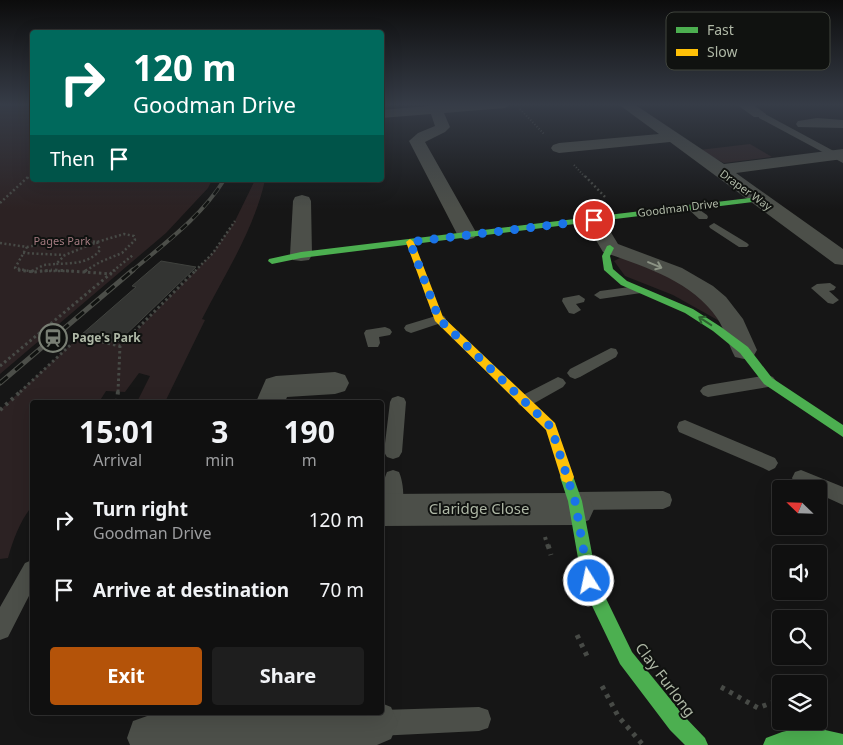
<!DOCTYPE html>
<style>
body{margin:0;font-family:"Noto Sans",sans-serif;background:#1e1e1e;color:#f1f3f6;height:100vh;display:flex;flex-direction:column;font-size:19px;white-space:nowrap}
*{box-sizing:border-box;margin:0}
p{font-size:16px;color:#9c9d9f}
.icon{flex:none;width:28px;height:28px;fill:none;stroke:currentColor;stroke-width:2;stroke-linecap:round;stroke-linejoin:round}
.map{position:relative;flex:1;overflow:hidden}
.sheet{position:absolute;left:30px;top:400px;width:354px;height:315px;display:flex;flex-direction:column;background:#101010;border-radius:5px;box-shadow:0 5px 20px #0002,0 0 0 1px #303030}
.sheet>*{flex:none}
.hud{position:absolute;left:30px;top:30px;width:354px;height:152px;border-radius:5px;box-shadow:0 5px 20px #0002,0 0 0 1px #303030;background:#00695c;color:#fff;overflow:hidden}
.needle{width:32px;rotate:293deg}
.buttons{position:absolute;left:772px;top:480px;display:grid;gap:10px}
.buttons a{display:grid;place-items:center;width:55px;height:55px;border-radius:5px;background:#101010;box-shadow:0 5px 20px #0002,0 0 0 1px #303030;font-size:25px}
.pin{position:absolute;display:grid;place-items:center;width:42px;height:42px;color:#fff;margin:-21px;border:2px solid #fff;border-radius:50%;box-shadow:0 1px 5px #0007}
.me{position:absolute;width:55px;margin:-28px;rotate:350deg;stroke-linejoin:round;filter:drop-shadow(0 0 4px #0008)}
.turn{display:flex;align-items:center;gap:18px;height:105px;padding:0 20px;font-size:22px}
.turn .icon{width:65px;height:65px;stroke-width:2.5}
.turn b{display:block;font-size:35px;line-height:42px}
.then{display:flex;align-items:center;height:48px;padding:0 20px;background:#0003;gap:10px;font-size:19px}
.eta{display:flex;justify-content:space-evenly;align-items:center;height:85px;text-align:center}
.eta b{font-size:30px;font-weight:700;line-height:35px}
.button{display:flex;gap:10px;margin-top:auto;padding:10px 20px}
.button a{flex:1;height:58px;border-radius:5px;background:#b45309;color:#fff;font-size:20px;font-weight:700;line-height:58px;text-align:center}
.button a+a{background:#1e1e1e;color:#f1f3f6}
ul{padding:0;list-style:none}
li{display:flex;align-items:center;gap:15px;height:70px;padding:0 20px}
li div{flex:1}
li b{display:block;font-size:19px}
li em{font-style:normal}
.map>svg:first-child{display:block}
</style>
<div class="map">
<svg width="843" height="745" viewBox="0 0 843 745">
<rect width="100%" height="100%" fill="#161616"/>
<path fill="#2c2223" d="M0 104H32V180H212L208 188 166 233 0 374Z
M750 144 772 157 724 163 699 150Z
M255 180H265C254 230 225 274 202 319L205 320 165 402H137L150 376 139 373 125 392 106 391 99 402H32V506C20 521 13 540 8 558L0 559V410L81 335 123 344 213 253 235 221Z
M622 257 679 281 704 300 723 323 673 295 625 276 614 261Z"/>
<path fill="#333432" stroke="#40423e" d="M161 261 196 267 117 343 81 335 136 287 132 286Z"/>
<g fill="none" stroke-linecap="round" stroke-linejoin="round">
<path stroke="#474a46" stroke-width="2" stroke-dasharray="1 2" stroke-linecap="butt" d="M520 109 545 135
M574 165 586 178
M28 178 32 174"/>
<path stroke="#474a46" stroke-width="2.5" stroke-dasharray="2 2.5" stroke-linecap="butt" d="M585 176 606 198
M0 203 29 176
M97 242 100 250C89 264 72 263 56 264L65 255Z
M0 243 27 247 72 238 97 242 124 234 134 236 135 240 122 253 100 262 85 271
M27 247 15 268 29 271
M23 253 64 255
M32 271 44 265 56 264
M40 271H73
M113 271 133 255
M195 271 213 253 235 221"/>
<path stroke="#474a46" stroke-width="3" stroke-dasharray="2.5 3" stroke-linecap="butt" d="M18 270 34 272 52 270
M55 270 112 274
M31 272 34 270
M84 272 87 270
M0 366 115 270
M20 392 79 337 120 346 196 270
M118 392 120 346"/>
<path stroke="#474a46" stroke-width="4" stroke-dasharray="3 4.5" stroke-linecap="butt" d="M117 402 118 391
M0 410 21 391
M545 537 548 547"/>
<path stroke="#474a46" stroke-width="5" stroke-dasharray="4 5.5" stroke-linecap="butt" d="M548 545 551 555
M577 635 587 656
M802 684 804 681
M602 686 618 716 643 745
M721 687 758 708 781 699"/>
<path fill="#4c4f49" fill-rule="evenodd" d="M759 114H765L843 156V163L759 118Z
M691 204 707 215 708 217 707 219H699L686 207 687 205Z
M714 223 747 243 749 245 747 247H739L710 228 709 226Z
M830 283 836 287 834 290 829 291 839 300 833 304 828 303 811 288 817 284Z
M637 286 643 290 641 293 600 299 594 295 600 291Z
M579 295 585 299 584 302 576 304 581 310 574 314 569 313 562 301 563 298Z
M439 315 444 316 446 319 444 322 411 333 406 331 404 328 406 325Z
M385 327 390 329 392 332 390 335 379 337 380 343 378 347H368L364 333 366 330Z
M611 348 616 349 618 353 616 357 580 377 575 379 570 377 567 373 570 369Z
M768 375 773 377 776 381 773 385 768 387 708 397 703 395 700 391 703 387 708 385Z
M558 377 563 379 566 383 563 387 531 405 525 407 519 405 517 401 519 397Z
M398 396 404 398 406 402 402 452 399 457 393 459 387 457 384 452 390 402 392 398Z
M685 420 775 458 778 463 775 468 769 471 763 468 679 432 677 427 679 422Z
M393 470 399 472C404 483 405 504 400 515L393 518 386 515C381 504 382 483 387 472Z
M801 470 843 487V505L819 494V489H806L795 484 792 478 795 472Z
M663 491 670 494 672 500 670 506 663 509 575 510 568 507 566 501 568 495 575 492Z
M32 560V590L8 637 0 640V607L25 563Z
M479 707 488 710 491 719 488 728 479 731 377 736 368 732 364 723 368 714 381 712V710Z"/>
<path fill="#4c4f49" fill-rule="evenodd" d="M451 104H511L505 108 444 113 450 127 445 132 425 142 477 234 474 238 467 240 460 238 457 234 409 141 418 133 435 126 431 114 381 118V110Z
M618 104H634L724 164 843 149V159L736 173 843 249V265L835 264 670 142 559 153 553 151 551 148 553 145 559 143 659 134Z
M736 104H752L766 114 764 117H754Z
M817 118 843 120V128L798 127 796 124 798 121Z
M302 195 309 197 311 201 312 255 309 260 301 261 293 260 290 255 293 201 295 197Z
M594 214 601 216 618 244 682 268 713 286 726 297 743 319 757 350 753 357 744 359 735 357C728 344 725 330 717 318 692 281 643 266 603 252L584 220 587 216Z
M335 372 345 375 349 383 345 391 335 394 287 397 285 402H256L266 379 276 376Z
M577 493 589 498 594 509 589 520 577 525 381 526V494Z
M381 703 391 707 398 723 391 739 377 745H130L127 738 133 721 150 715 183 712H381Z"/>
<path fill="#4caf50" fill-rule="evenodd" d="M758 197 762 199 761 201 301 258 272 264 268 261 269 259 301 252Z
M610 245 614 248 610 256 613 269 627 281 693 309 721 327 748 347 772 378 843 425V437L764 384 740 353 713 331 685 313 621 285 604 270 602 256 607 246Z
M567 471 572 473 582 501 597 580 632 652 684 716 705 738 708 745H685L670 730 620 664 583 587 568 501 560 477 562 473Z
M799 728H816L843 734V745H763L766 738 782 732Z"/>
<path fill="#ffc107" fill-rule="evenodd" d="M410 239 414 242 443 317 555 423 574 477 572 481 567 483 562 481 546 430 435 321 406 242Z"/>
<defs>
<path id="rail-far1" d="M132 271C165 243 201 217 224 180"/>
<path id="rail" d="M0 383 133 270"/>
</defs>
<use href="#rail-far1" stroke="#4c4e49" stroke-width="4"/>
<use href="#rail" stroke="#4c4e49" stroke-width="5"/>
<use href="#rail-far1" stroke="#101210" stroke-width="2.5" stroke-dasharray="8" stroke-linecap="butt"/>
<use href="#rail" stroke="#101210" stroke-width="3" stroke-dasharray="10" stroke-linecap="butt"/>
</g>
<defs><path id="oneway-shaft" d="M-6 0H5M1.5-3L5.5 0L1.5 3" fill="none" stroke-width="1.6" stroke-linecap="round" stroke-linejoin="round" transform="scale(1.25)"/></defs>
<use stroke="#8c9385" href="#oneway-shaft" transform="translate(655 265) rotate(23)"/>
<use stroke="#2e6030" href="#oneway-shaft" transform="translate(705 321) rotate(-147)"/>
<linearGradient id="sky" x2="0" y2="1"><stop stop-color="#0c0c0c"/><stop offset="0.5" stop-color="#363c47"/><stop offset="1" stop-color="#363c47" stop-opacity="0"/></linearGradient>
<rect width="843" height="209" fill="url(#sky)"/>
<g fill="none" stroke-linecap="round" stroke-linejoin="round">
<path stroke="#1a73e8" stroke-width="9" stroke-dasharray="0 16.2" d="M589 581 575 501 551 427 439 319 410 242 594 220"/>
</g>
<defs>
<symbol id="station-ring" viewBox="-11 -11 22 22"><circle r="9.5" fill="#101210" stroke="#797f74" stroke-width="1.5"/><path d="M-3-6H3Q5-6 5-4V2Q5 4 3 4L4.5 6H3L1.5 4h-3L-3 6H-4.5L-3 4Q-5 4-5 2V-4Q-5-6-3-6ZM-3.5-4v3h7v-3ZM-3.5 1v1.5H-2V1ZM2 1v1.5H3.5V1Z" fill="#797f74"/></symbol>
</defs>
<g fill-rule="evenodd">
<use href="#station-ring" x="37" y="322" width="32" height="32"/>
</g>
<g text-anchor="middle" stroke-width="4" stroke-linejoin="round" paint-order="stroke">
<g font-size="11" fill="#afb8a6" stroke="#101210">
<text transform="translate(746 190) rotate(36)" y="4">Draper Way</text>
<text transform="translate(678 208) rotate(-7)" y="4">Goodman Drive</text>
</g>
<g font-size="11" fill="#a47b81" stroke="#101210">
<text x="62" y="245">Pages Park</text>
</g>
<g font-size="12" font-weight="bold" fill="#afb8a6" stroke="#101210" text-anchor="start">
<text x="72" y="342">Page's Park</text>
</g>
<g font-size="15" fill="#afb8a6" stroke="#101210">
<text x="479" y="514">Claridge Close</text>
<text transform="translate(665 680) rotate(53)" y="5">Clay Furlong</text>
</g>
</g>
<rect x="666" y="12" width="164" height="58" rx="8" fill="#101210" stroke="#40443d" stroke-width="1"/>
<rect x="676" y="27" width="22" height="6" fill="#4caf50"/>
<rect x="676" y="49" width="22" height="7" fill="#ffc107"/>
<g font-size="14" fill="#afb8a6">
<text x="707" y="35">Fast</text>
<text x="707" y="57">Slow</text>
</g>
</svg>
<div class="buttons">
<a><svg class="needle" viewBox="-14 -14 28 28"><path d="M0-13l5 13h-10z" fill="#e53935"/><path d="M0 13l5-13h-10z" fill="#9c9d9f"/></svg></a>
<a><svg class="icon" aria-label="sound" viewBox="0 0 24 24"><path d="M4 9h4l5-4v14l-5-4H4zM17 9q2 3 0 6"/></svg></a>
<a><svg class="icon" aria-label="search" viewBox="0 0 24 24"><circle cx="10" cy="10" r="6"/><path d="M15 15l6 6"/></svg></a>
<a><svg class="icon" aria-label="layers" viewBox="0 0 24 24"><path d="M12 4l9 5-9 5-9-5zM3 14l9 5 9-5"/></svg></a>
</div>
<div class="pin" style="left:594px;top:220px;background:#d93025"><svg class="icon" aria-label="arrive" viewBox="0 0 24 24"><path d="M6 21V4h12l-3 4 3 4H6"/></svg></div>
<svg class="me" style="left:589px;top:581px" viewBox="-20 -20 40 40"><circle r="17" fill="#1a73e8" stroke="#fff" stroke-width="3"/><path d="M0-11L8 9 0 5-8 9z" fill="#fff"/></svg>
<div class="hud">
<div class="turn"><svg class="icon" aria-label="right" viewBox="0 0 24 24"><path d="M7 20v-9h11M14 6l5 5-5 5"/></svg><div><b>120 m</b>Goodman Drive</div></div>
<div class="then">Then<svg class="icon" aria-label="arrive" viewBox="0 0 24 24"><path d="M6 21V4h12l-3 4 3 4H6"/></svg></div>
</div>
<section class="sheet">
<div class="eta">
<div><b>15:01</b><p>Arrival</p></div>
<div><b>3</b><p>min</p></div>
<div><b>190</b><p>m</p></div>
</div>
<ul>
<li><svg class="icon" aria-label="right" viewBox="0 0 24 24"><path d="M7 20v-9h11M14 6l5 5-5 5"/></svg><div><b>Turn right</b><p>Goodman Drive</p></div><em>120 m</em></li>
<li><svg class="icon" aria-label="arrive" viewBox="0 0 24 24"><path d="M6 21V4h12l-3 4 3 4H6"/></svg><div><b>Arrive at destination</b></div><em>70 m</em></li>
</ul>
<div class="button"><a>Exit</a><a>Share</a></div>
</section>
</div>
